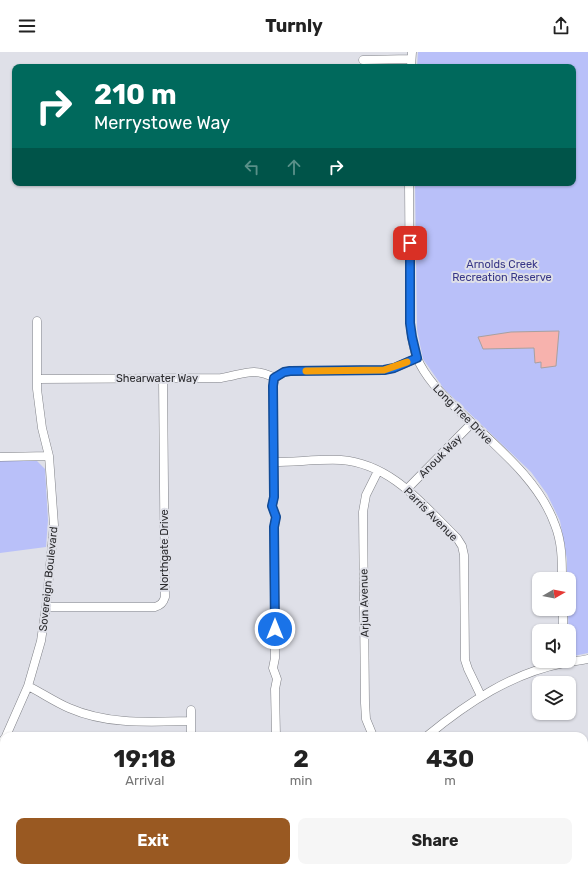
<!DOCTYPE html>
<style>
body{margin:0;font-family:Rubik,sans-serif;background:#f6f6f6;color:#222;height:100vh;display:flex;flex-direction:column;font-size:15px;white-space:nowrap}
*{box-sizing:border-box;margin:0}
p{font-size:13px;color:#767676}
.icon{flex:none;width:22px;height:22px;fill:none;stroke:currentColor;stroke-width:2;stroke-linecap:round;stroke-linejoin:round}
.map{position:relative;flex:1;overflow:hidden}
.details{position:absolute;left:0px;top:680px;width:588px;height:140px;display:flex;flex-direction:column;background:#fff;border-radius:12px 12px 0 0;box-shadow:0 1px 3px #0004}
.details>*{flex:none}
.hud{position:absolute;left:12px;top:12px;width:564px;height:122px;border-radius:8px;box-shadow:0 1px 3px #0004;background:#00695c;color:#fff;overflow:hidden}
.needle{width:26px;rotate:81deg}
.tools{position:absolute;left:532px;top:520px;display:grid;gap:8px}
.tools a{display:grid;place-items:center;width:44px;height:44px;border-radius:8px;background:#fff;box-shadow:0 1px 3px #0004;font-size:20px}
.pin{position:absolute;display:grid;place-items:center;width:34px;height:34px;color:#fff;margin:-17px;border-radius:8px;box-shadow:0 2px 6px #0006}
.me{position:absolute;width:44px;margin:-22px;rotate:0deg;stroke-linejoin:round;filter:drop-shadow(0 0 3px #0008)}
.turn{display:flex;align-items:center;gap:14px;height:84px;padding:0 16px;font-size:18px}
.turn .icon{width:52px;height:52px;stroke-width:2.5}
.turn b{display:block;font-size:28px;line-height:34px}
.lanes{display:flex;align-items:center;height:38px;padding:0 16px;background:#0003;justify-content:center;gap:20px;direction:ltr}
.lanes .off{opacity:.35}
.eta{display:flex;justify-content:space-evenly;align-items:center;height:68px;text-align:center}
.eta b{font-size:24px;font-weight:700;line-height:28px}
.action{display:flex;gap:8px;margin-top:auto;padding:8px 16px}
.action a{flex:1;height:46px;border-radius:8px;background:#995922;color:#fff;font-size:16px;font-weight:700;line-height:46px;text-align:center}
.action a+a{background:#f6f6f6;color:#222}
header{display:flex;justify-content:space-between;align-items:center;height:52px;padding:0 16px;background:#fff;font-size:18px;font-weight:700}
.map>svg:first-child{display:block}
</style>
<header><svg class="icon" aria-label="menu" viewBox="0 0 24 24"><path d="M4 6h16M4 12h16M4 18h16"/></svg>Turnly<svg class="icon" aria-label="share" viewBox="0 0 24 24"><path d="M12 15V3M7 8l5-5 5 5M5 13v7h14v-7"/></svg></header>
<div class="map">
<svg width="588" height="820" viewBox="0 0 588 820">
<rect width="100%" height="100%" fill="#dfe0e8"/>
<path fill="#b9c0f9" d="M418 0H588V601L569 605 568 557H569V527H567V508L560 469 547 442 531 420 444 337 423 307 417 278 415 131H573V15H417Z
M0 409H37L45 417 48 468 46 495 0 501Z
M584 713H588V808L584 810Z
M223 816H366L369 820H223Z
M446 816H571L562 820H437Z"/>
<g fill="none" stroke-linecap="round" stroke-linejoin="round">
<path stroke="#5ea7d7" stroke-width="14" d="M584 789 588 787
M497 820 503 816"/>
</g>
<path fill="#f7b2ad" stroke="#a8a09f" d="M559 279 556 314 541 316V310L535 311 534 296 483 297 478 285 511 280Z"/>
<g fill="none" stroke-linecap="round" stroke-linejoin="round">
<defs>
<path id="street" d="M363 8 411 7
M411 15 412 0
M409 131 410 271C411 283 413 295 417 306 426 327 443 343 458 358 493 392 539 427 555 473 562 490 562 509 562 527
M37 327 221 326C243 323 252 314 275 326
M0 405 49 404
M274 410C296 410 319 407 341 408 392 412 423 453 457 486L462 494 464 503 465 608 468 617 481 644
M407 437 472 371
M46 555H155C161 553 163 551 165 545L163 326
M563 557V579
M28 634C42 641 55 650 69 656 108 673 149 670 191 669
M191 658V680
M6 684 28 634 41 589 46 555 54 473 49 404 42 376 37 337V269
M276 684 275 637 277 627 273 616 275 606 274 475 276 465 272 454 274 445 273 334 275 326 284 320 290 319 384 318 394 316 417 306
M373 684 366 667 365 651 363 460 366 443 378 419
M427 684C467 651 512 621 564 611 572 609 580 609 588 607
M0 694 4 687
M584 709H588
M0 724 4 727
M0 734 4 737
M168 816V820
M377 816 380 820
M46 820 48 816
M416 820 429 816
M576 820 588 814"/>
</defs>
<use href="#street" stroke="#808288" stroke-width="9"/>
<use href="#street" stroke="#fff" stroke-width="8"/>
</g>
<g fill="none" stroke-linecap="round" stroke-linejoin="round">
<defs>
<path id="route" d="M275 577 274 475 276 465 272 454 274 445 273 334 274 326 284 320 290 319 384 318 394 316 417 306 412 285 410 271V191"/>
</defs>
<use href="#route" stroke="#114b97" stroke-width="10"/>
<use href="#route" stroke="#1a73e8" stroke-width="7"/>
<path stroke="#f59e0b" stroke-width="7" d="M306 319 384 318 407 310"/>
</g>
<g text-anchor="middle" stroke-width="4" stroke-linejoin="round" paint-order="stroke">
<g font-size="11" fill="#373687" stroke="#dfe0e8">
<text x="502" y="216">Arnolds Creek<tspan x="502" dy="13">Recreation Reserve</tspan></text>
</g>
<g font-size="11" fill="#2b2b2e" stroke="#dfe0e8">
<text x="157" y="330">Shearwater Way</text>
<text transform="translate(463 362) rotate(45)" y="4">Long Tree Drive</text>
<text transform="translate(440 404) rotate(-45)" y="4">Anouk Way</text>
<text transform="translate(431 462) rotate(45)" y="4">Parris Avenue</text>
<text transform="translate(164 498) rotate(-90)" y="4">Northgate Drive</text>
<text transform="translate(48 527) rotate(-84)" y="4">Sovereign Boulevard</text>
<text transform="translate(364 551) rotate(-91)" y="4">Arjun Avenue</text>
</g>
</g>
</svg>
<div class="tools">
<a><svg class="needle" viewBox="-14 -14 28 28"><path d="M0-13l5 13h-10z" fill="#e53935"/><path d="M0 13l5-13h-10z" fill="#767676"/></svg></a>
<a><svg class="icon" aria-label="sound" viewBox="0 0 24 24"><path d="M4 9h4l5-4v14l-5-4H4zM17 9q2 3 0 6"/></svg></a>
<a><svg class="icon" aria-label="layers" viewBox="0 0 24 24"><path d="M12 4l9 5-9 5-9-5zM3 14l9 5 9-5"/></svg></a>
</div>
<div class="pin" style="left:410px;top:191px;background:#d93025"><svg class="icon" aria-label="arrive" viewBox="0 0 24 24"><path d="M6 21V4h12l-3 4 3 4H6"/></svg></div>
<svg class="me" style="left:275px;top:577px" viewBox="-20 -20 40 40"><circle r="17" fill="#1a73e8" stroke="#fff" stroke-width="3"/><path d="M0-11L8 9 0 5-8 9z" fill="#fff"/></svg>
<div class="hud">
<div class="turn"><svg class="icon" aria-label="right" viewBox="0 0 24 24"><path d="M7 20v-9h11M14 6l5 5-5 5"/></svg><div><b>210 m</b>Merrystowe Way</div></div>
<div class="lanes"><svg class="icon off" aria-label="left" viewBox="0 0 24 24"><path d="M17 20v-9H6M10 6l-5 5 5 5"/></svg><svg class="icon off" aria-label="ahead" viewBox="0 0 24 24"><path d="M12 20V5M6 11l6-6 6 6"/></svg><svg class="icon" aria-label="right" viewBox="0 0 24 24"><path d="M7 20v-9h11M14 6l5 5-5 5"/></svg></div>
</div>
<section class="details">
<div class="eta">
<div><b>19:18</b><p>Arrival</p></div>
<div><b>2</b><p>min</p></div>
<div><b>430</b><p>m</p></div>
</div>
<div class="action"><a>Exit</a><a>Share</a></div>
</section>
</div>
